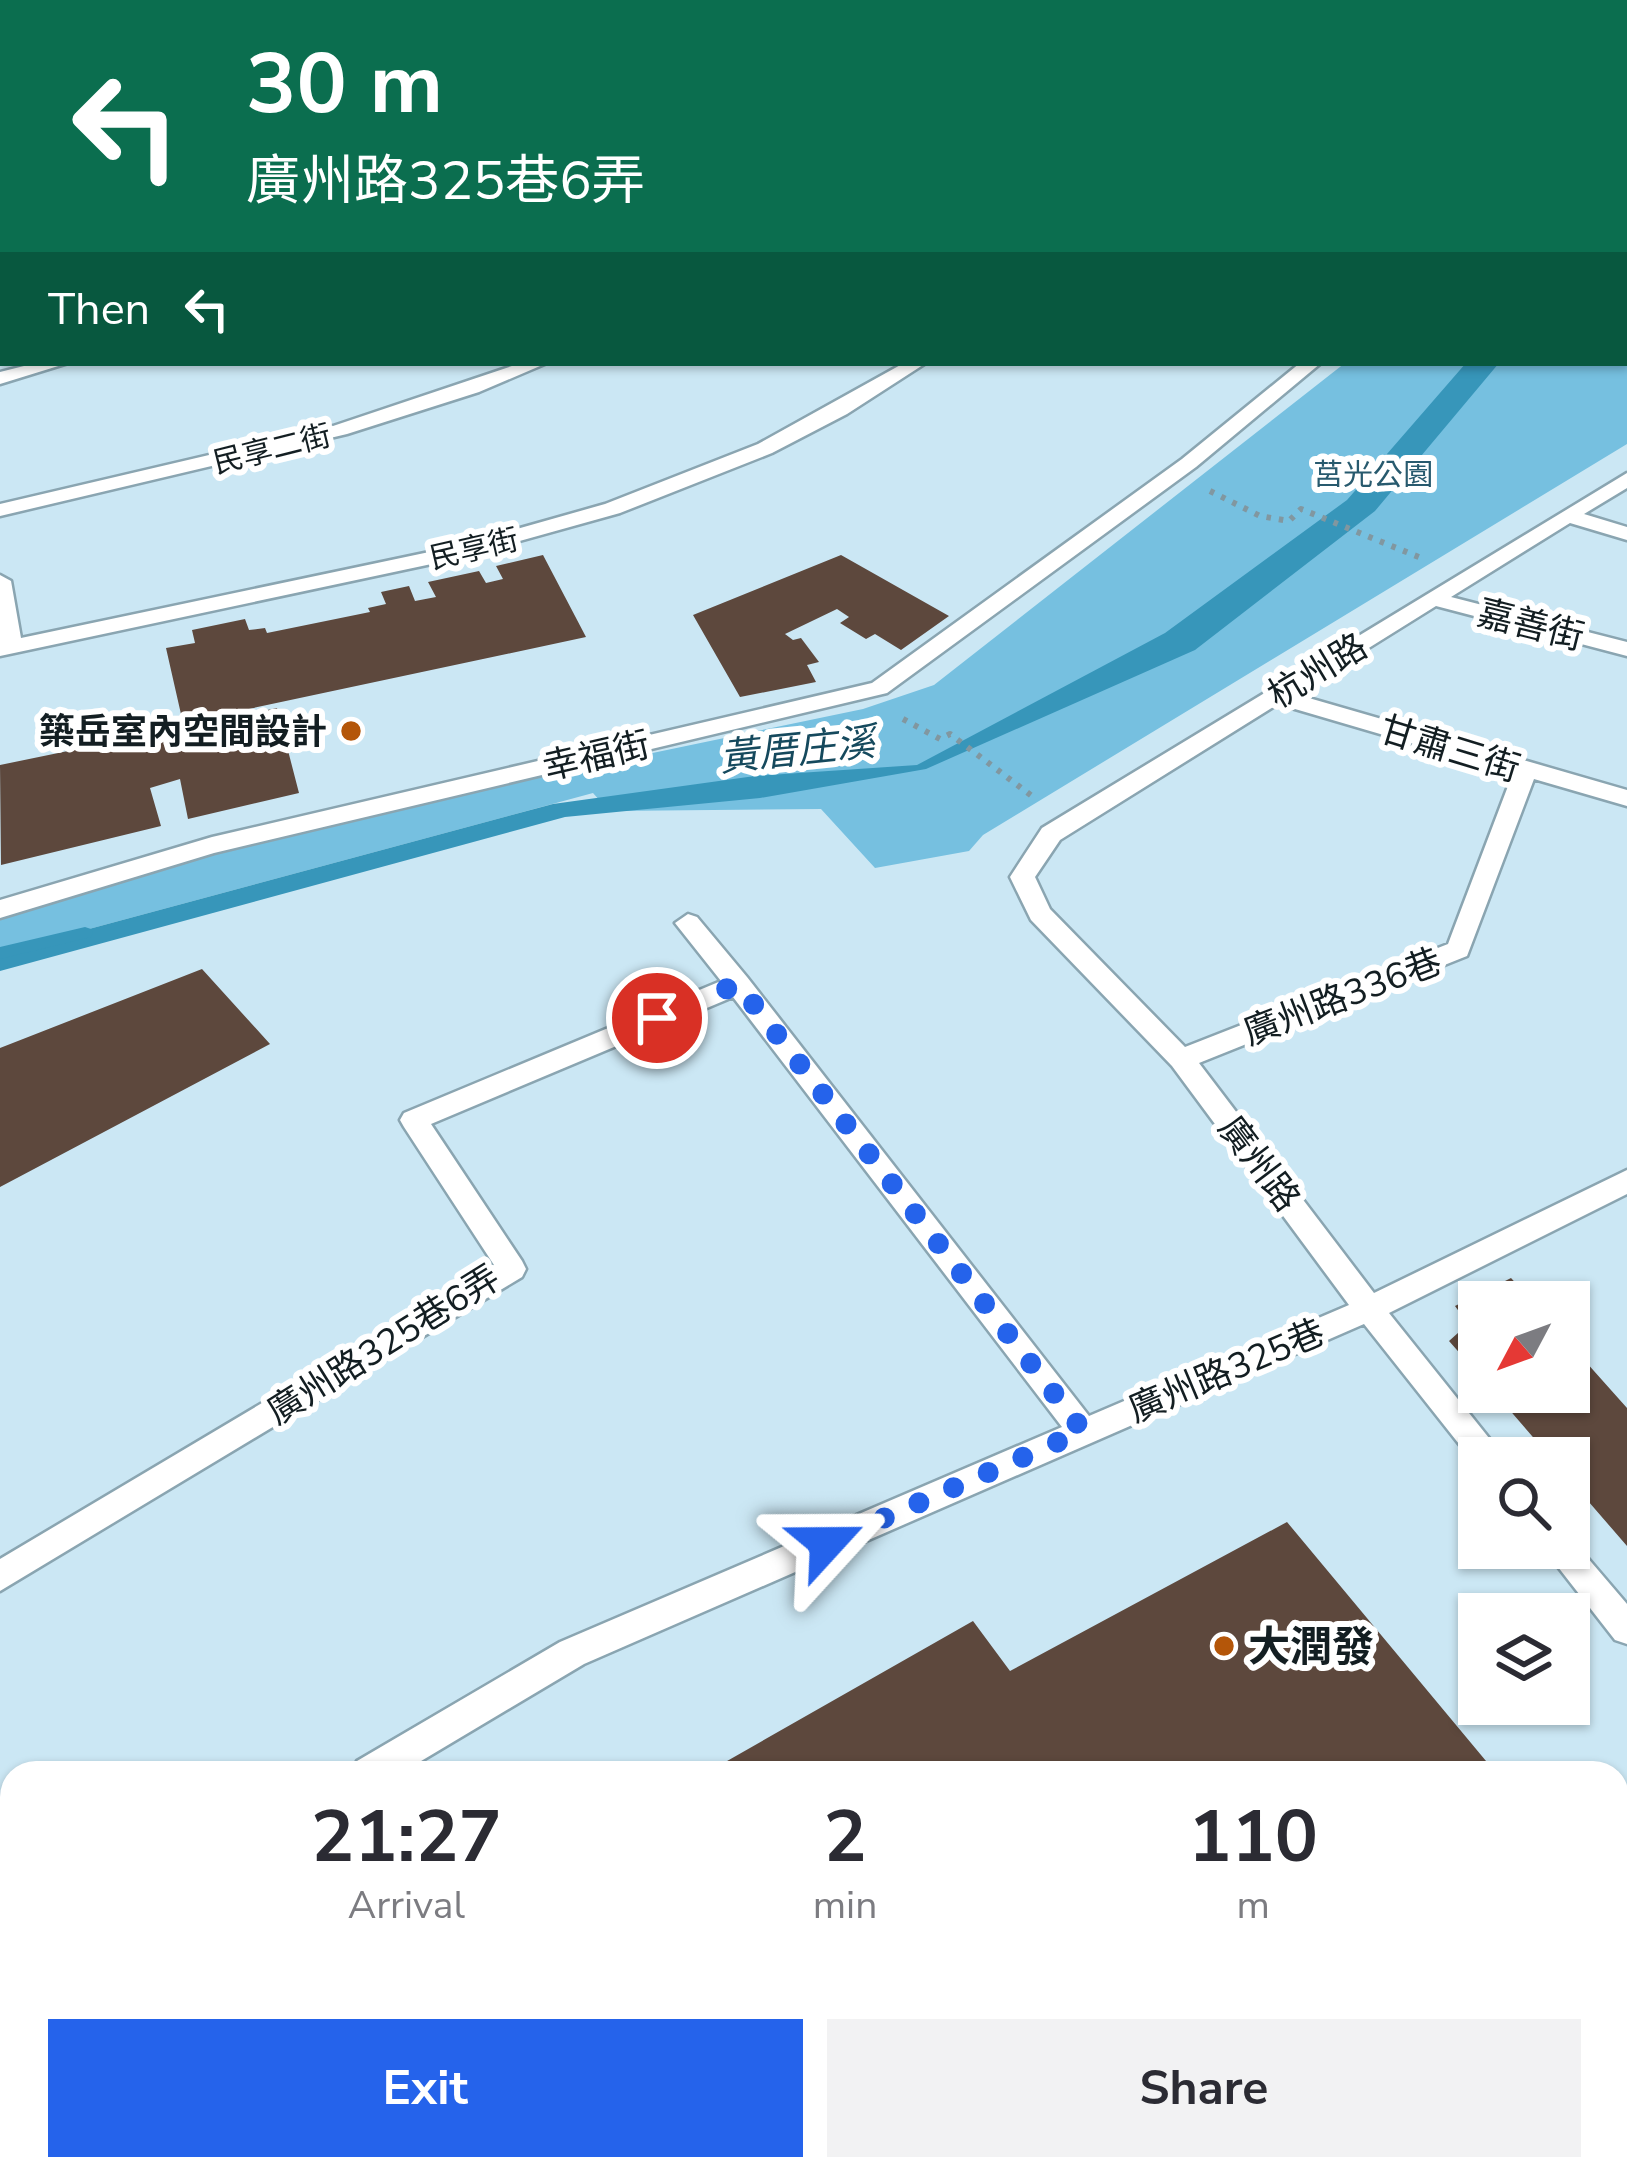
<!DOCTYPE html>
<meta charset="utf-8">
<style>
body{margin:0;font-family:"Nunito Sans","Noto Sans TC",sans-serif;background:#f2f2f3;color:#2b2b33;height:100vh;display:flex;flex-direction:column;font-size:45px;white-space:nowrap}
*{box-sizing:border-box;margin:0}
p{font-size:39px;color:#7c7c81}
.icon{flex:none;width:66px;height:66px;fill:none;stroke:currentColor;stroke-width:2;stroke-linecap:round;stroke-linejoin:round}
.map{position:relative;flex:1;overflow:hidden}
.drawer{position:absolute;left:0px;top:1761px;width:1629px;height:420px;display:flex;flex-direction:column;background:#fff;border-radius:36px 36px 0 0;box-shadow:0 3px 9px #0004}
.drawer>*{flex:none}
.guide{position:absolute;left:0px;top:0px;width:1629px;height:366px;box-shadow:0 3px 9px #0004;background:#0b6e4f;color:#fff;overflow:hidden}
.needle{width:78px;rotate:229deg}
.controls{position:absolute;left:1458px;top:1281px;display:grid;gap:24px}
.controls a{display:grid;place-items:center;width:132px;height:132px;border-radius:0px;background:#fff;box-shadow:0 3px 9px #0004;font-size:60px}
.pin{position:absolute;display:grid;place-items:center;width:102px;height:102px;color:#fff;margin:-51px;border:6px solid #fff;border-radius:50%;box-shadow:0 3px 12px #0007}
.me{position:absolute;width:132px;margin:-66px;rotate:66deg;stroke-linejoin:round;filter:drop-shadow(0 0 9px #0008)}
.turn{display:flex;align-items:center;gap:42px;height:252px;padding:0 48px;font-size:54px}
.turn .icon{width:156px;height:156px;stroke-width:2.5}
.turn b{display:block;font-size:84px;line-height:102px}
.then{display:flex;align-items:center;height:114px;padding:0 48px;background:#0003;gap:24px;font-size:45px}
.eta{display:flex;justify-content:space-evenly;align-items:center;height:204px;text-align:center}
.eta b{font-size:72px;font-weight:700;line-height:84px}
.action{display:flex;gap:24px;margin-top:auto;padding:24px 48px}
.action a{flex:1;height:138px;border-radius:0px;background:#2563eb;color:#fff;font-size:48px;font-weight:700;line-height:138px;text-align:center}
.action a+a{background:#f2f2f3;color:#2b2b33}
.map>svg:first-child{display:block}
</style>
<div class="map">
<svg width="1627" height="2181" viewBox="0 0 1627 2181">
<rect width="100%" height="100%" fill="#cbe7f4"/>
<path fill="#76c0e0" d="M1627 301V444L983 835 969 851 875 868 821 809 609 811 593 793 0 953V909L212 845 863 709 934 685 1345 363H1626Z"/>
<path fill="#3796ba" d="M1466 363H1499L1375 511 1195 650 926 769 760 798 565 817 0 971V953L553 804 755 776 917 765 1165 633 1347 500Z"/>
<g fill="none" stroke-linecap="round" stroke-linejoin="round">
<path fill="#3796ba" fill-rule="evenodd" d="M85 927 91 929 93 933 91 937 0 959V947Z"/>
</g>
<path fill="#5d483d" d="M543 555 586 637 183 723 166 648 195 643 192 630 245 619 249 630 265 628 267 633 370 612 368 608 386 604 381 592 409 586 415 601 436 597 428 582 479 571 486 583 503 579 496 566Z
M841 555 949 616 901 650 875 634 866 639 840 623 849 617 837 609 785 634 793 640 801 638 819 662 807 665 816 682 740 697 693 615Z
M277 708 299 793 188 819 180 779 150 788 161 826 1 865 0 765Z
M202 969 270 1044 0 1187V1048Z
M1511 1278 1533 1302H1479V1375L1449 1341 1468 1324 1455 1306Z
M1569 1343 1627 1408V1546L1569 1479V1458H1551L1494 1392H1569Z
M1287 1522 1496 1773H706L973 1621 1010 1671Z
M1617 1918 1627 1930V2181H14L31 2169H1617Z"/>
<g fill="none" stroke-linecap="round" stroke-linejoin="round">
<defs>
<path id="lane" d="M66 0H80L82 3H68Z
M1056 0H1096L1098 3H1058Z
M1580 0H1594V3H1580Z
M0 55H3V65H0Z
M1626 59H1627V69H1626Z
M3 117V130L0 131V118Z
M1626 188H1627V198H1626Z
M0 241H3L0 252Z
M1626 279H1627V290H1626Z
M36 363H68L0 384V372Z
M521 363H547L479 392 347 434 0 516V504L333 426Z
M904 363H926L847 414 772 453 620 513 455 559 0 656V575L11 581 21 638 453 547 605 504 758 444Z
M1300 363H1321L1196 467 887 693 214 853 0 918V900L212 837 872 683 1182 459Z
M1627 473V488L1584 514 1627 527V540L1570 523 1451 597 1627 642V656L1436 606 1295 694 1627 790V806L1534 779 1467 956 1199 1063 1374 1293 1627 1170V1194L1389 1313 1505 1458H1479L1478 1468 1364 1324 584 1664 401 1773H352L357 1761 560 1642 1062 1427 733 997 431 1124 522 1261 526 1269 522 1277 0 1591V1559L494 1265 404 1127 400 1120 404 1113 721 981 675 923 688 914 697 917 747 977 1089 1416 1349 1305 1172 1066 1031 920 1010 877 1042 828ZM1278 704 1513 773 1448 944 1185 1047 1050 909 1035 877 1060 840Z
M1569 1536 1627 1604V1644L1615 1640 1551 1558 1546 1548H1569Z
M12 1986V2027L0 2032V1991Z"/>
</defs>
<use href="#lane" stroke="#8aa5b1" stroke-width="5"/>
<path stroke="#8197a0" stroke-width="6" stroke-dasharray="4.5 8" stroke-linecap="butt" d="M1210 491 1260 516 1289 521 1301 509 1426 560
M903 719 940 739 950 734 1032 796"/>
<use href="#lane" fill="#fff" fill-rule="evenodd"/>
</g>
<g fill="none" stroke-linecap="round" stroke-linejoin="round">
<path stroke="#2563eb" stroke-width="21" stroke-dasharray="0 37.8" d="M657 1018 738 984 1083 1431 827 1543"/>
</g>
<g fill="#b45609" stroke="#fff" stroke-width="4.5">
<circle cx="351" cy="731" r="12"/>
<circle cx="1224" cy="1646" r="12"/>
</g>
<g text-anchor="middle" stroke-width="12" stroke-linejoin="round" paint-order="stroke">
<g font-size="30" fill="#131e22" stroke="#fff">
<text transform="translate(272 449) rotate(-14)" y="10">民享二街</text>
<text transform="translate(474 549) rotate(-13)" y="10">民享街</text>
</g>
<g font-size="30" fill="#285a6e" stroke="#fff">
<text x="1373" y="485">莒光公園</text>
</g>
<g font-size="36" fill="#131e22" stroke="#fff">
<text transform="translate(1531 624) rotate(14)" y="13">嘉善街</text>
<text transform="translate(1317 670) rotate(-31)" y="13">杭州路</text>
<text transform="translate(1450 748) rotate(17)" y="13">甘肅三街</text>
<text transform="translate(596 755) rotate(-13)" y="13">幸福街</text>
<text transform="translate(1342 996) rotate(-21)" y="13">廣州路336巷</text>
<text transform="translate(1260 1163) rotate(53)" y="13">廣州路</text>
<text transform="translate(383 1344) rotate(-32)" y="13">廣州路325巷6弄</text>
<text transform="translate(1226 1370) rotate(-23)" y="13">廣州路325巷</text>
</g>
<g font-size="36" font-weight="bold" fill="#131e22" stroke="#fff" text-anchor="end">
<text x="327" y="744">築岳室內空間設計</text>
</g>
<g font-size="39" font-style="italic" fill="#15495d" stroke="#fff">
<text transform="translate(797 749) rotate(-6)" y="14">黃厝庄溪</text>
</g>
<g font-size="42" font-weight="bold" fill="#131e22" stroke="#fff" text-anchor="start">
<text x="1248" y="1661">大潤發</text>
</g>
</g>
</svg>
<div class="controls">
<a><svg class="needle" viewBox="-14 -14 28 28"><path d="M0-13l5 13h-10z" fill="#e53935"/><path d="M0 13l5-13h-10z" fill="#7c7c81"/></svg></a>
<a><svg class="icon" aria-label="search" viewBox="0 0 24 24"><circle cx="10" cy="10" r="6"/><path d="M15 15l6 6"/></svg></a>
<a><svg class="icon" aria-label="layers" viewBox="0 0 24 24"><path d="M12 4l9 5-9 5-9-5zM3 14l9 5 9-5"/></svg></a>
</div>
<div class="pin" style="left:657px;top:1018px;background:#d93025"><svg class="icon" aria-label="arrive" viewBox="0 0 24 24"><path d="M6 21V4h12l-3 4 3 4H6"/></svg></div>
<svg class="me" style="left:827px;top:1543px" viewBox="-20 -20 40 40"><path d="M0-17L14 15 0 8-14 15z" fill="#2563eb" stroke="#fff" stroke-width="4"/></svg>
<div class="guide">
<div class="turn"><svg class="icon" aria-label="left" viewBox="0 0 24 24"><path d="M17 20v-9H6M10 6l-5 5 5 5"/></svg><div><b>30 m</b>廣州路325巷6弄</div></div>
<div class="then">Then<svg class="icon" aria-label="left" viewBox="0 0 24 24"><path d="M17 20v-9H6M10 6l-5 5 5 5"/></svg></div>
</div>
<section class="drawer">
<div class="eta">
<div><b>21:27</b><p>Arrival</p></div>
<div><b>2</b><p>min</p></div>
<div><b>110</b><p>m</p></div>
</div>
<div class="action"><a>Exit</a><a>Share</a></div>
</section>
</div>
